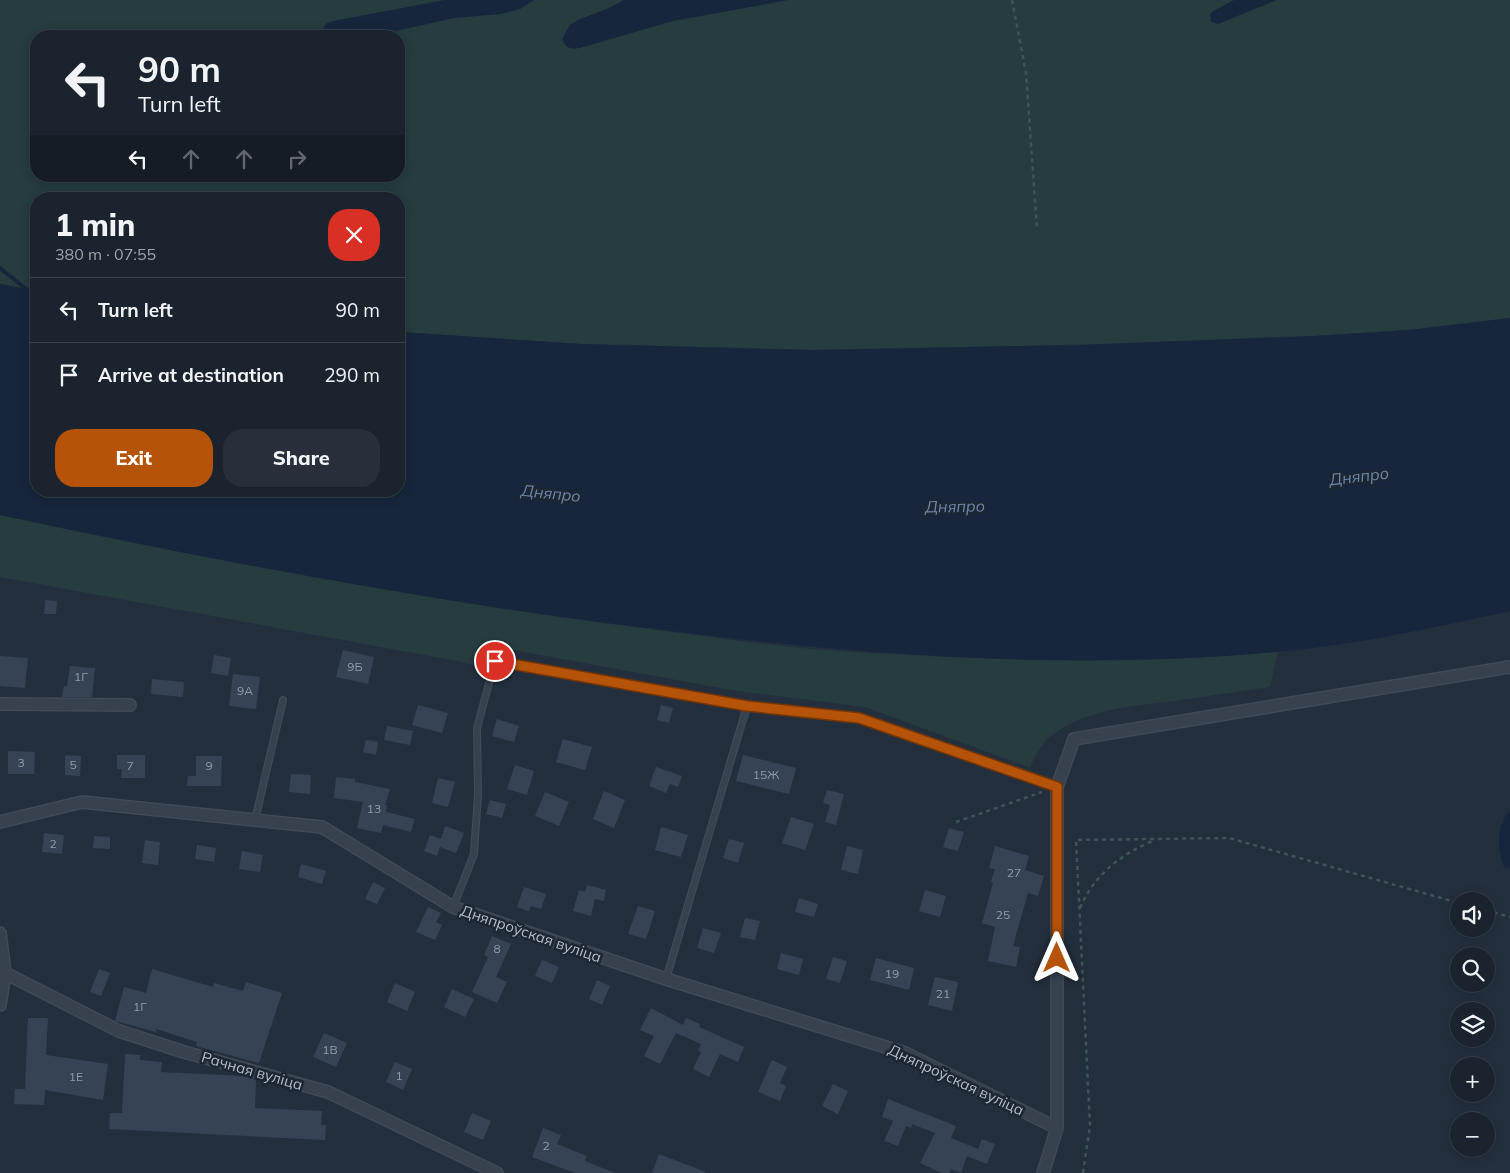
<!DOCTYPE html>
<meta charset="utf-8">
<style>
body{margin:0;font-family:Mulish,sans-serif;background:#282f3a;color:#f1f3f6;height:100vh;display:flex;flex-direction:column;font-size:19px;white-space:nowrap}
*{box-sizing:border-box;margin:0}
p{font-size:16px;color:#a0a4aa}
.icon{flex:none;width:28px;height:28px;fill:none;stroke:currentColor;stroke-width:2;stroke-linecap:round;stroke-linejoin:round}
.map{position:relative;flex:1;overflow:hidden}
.side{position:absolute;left:30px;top:192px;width:375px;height:305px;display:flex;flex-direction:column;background:#1b232e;border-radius:20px;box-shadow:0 2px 12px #0003,0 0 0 1px #39404a}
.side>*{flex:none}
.top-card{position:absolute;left:30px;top:30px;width:375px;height:152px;border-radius:20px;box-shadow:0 2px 12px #0003,0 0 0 1px #39404a;background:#1b232e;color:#f1f3f6;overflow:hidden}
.controls{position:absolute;left:1450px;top:892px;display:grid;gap:10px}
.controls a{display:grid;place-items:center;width:45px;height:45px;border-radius:50%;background:#1b232e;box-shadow:0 2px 12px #0003,0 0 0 1px #39404a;font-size:25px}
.pin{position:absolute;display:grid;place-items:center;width:42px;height:42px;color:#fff;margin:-21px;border:2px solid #fff;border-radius:50%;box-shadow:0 1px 5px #0007}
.me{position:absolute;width:55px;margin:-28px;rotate:0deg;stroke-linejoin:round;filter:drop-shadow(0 0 4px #0008)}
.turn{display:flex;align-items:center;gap:18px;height:105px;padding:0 25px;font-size:22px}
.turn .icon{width:65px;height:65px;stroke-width:2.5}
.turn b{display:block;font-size:35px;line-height:42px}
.lanes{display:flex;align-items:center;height:48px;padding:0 25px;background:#0003;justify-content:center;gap:25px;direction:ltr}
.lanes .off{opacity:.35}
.round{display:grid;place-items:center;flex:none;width:52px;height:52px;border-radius:20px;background:#282f3a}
.overview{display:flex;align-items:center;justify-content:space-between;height:85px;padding:0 25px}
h1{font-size:30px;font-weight:800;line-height:38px}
.button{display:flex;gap:10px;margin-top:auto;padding:10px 25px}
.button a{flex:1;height:58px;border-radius:20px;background:#b45309;color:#fff;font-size:20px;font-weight:800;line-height:58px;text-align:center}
.button a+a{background:#282f3a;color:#f1f3f6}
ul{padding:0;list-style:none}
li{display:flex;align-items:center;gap:15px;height:65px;padding:0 25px;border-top:1px solid #39404a}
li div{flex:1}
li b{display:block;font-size:19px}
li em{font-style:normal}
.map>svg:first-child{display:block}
</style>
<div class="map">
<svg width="1510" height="1173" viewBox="0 0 1510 1173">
<rect width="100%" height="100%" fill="#242f3e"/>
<path fill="#263c3f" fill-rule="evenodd" d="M0 0H1510V318L1409 330 1314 336 1076 345 813 350 581 344 399 332V199H36V291L0 284ZM36 36H399V176H36Z
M0 515C218 561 436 603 658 630 713 637 769 646 825 650 939 658 1054 662 1168 659 1205 658 1242 654 1278 652L1270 687C1238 692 1207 696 1175 701 1134 706 1085 709 1051 736 1041 744 1035 756 1030 768L865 707 736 691 497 647 473 664 0 577Z"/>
<path fill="#17263c" d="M445 0H534L520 9 501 14 454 18 378 35 323 36 321 31 327 23 333 21Z
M624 0H788L673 21 580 48C571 49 566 49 562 39L570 25 578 20 609 8Z
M1234 0H1277L1218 24 1211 22 1210 15 1212 12Z
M0 284 36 291V491H399V332L581 344 813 350 1076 345 1314 336 1409 330 1510 318V611C1433 628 1355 645 1276 652 1083 670 887 657 695 634 461 607 230 564 0 515Z
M1510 810V870L1504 867C1497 847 1496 827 1510 810Z"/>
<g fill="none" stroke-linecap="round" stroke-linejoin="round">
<path stroke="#17263c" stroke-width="4" d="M0 268 36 297"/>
</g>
<path fill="#364354" d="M45 600 57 601 56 614H44Z
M343 650 374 657 368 684 336 677Z
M214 655 231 658 228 676 211 673Z
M0 656 28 658 25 688 0 686Z
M70 666 95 668 92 697H62L64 686H67Z
M233 674 260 677 256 709 229 706Z
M152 679 184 682 183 697 151 694Z
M418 705 448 713 442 733 412 725Z
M661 705 673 708 669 723 657 720Z
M497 719 519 726 514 742 492 736Z
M387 726 413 731 410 745 384 740Z
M563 739 592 747 585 770 556 762Z
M366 740 378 742 376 755 363 752Z
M8 751 35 752 34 774H8Z
M65 755 81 756 80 776 65 775Z
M117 755H145V778H121L122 769H117Z
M743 755 796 768 789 794 736 781Z
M196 756H222L221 786H187L188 776H196Z
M515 765 534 771 527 795 507 789Z
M656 767 682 776 678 787 670 784 666 793 649 786Z
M291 774 311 775 310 794 289 792Z
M336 777 355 779V782L390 789 385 805H387L386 812 415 819 411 832 383 825 381 833 357 828 363 802 334 798Z
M438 778 455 782 448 807 432 803Z
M827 790 844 794 836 825 825 822 830 805 823 803Z
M604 791 625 800 614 828 593 819Z
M545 792 569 802 559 826 535 816Z
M490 800 506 804 502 818 486 814Z
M791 817 814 824 805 850 782 843Z
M445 826 464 833 456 853 440 847 437 856 424 851 430 835 441 839Z
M661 827 688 835 681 857 655 850Z
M949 828 964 832 958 851 943 847Z
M44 833 64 835 62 854 42 852Z
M94 836 110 837V849L93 848Z
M729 839 744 843 738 863 723 858Z
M145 840 160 842 158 865 142 863Z
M197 845 216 848 214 862 195 859Z
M847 846 863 850 858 874 841 870Z
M995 846 1029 856 1025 870 1044 876 1038 896 1028 893 1013 946 1020 947 1016 967 988 961 995 927 982 923 993 883 991 882 995 869 989 868Z
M242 851 263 855 260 872 239 869Z
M301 864 326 871 322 884 298 877Z
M373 882 385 888 377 904 365 899Z
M587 885 606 890 604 901 595 899 591 916 573 911 579 890 585 892Z
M524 887 546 894 541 909 531 906 529 911 517 907Z
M925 890 946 896 940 917 919 911Z
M799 898 818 904 814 917 795 912Z
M638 906 655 911 646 939 628 934Z
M428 907 441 913 436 922 442 925 435 940 416 932Z
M745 918 760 921 755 940 740 937Z
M703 928 721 933 714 953 697 948Z
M492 936 511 944 496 977 507 982 497 1003 472 992 488 957 484 955Z
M781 953 803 959 799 975 777 969Z
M833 957 847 961 840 983 826 979Z
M876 958 914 968 909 990 870 980Z
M542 960 559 967 552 983 535 976Z
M99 969 110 973 101 996 90 992Z
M152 969 213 987 214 983 243 991 246 982 282 993 259 1063 196 1046 197 1042 156 1029V1032L115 1021 124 987 146 993Z
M935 977 958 982 952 1011 928 1005Z
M597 980 610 986 602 1005 589 999Z
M395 983 415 992 407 1011 387 1002Z
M452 989 474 999 465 1017 444 1007Z
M651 1008 683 1025 686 1018 700 1024 699 1027 744 1047 738 1062 720 1054 709 1077 693 1069 701 1052 698 1051 701 1044 676 1033 660 1064 644 1056 654 1036 640 1030Z
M28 1018H48L46 1055 108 1064 103 1100 45 1090 44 1105 14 1104 15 1089H25Z
M324 1033 347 1043 336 1067 313 1057Z
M125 1054 140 1055V1060L162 1062 161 1072 244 1076 256 1080 255 1108 322 1111 321 1125H326L325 1140 109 1129 110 1113H122Z
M772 1060 787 1067 780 1083 786 1086 780 1101 758 1092Z
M395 1062 412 1069 403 1090 386 1082Z
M833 1084 848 1091 838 1114 822 1106Z
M888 1099 956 1126 951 1138 978 1149 982 1139 995 1144 987 1164 967 1156 961 1173 951 1169 949 1173H942L920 1163 935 1133 912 1124 911 1128 906 1126 898 1146 884 1141 893 1121 882 1117Z
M472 1113 491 1121 483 1140 464 1132Z
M543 1128 561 1135 557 1144 587 1156 585 1161 615 1173H575L532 1157Z
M659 1154 706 1172 705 1173H652Z"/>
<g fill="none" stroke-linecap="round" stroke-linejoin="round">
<defs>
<path id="lane" d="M747 706 859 718 1057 787
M255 820 283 700
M453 907 474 854 478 794 477 728 495 661 747 706 666 979"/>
<path id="street" d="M0 704 130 705
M0 822 82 802 322 827 453 907 666 979 905 1053 1057 1128
M0 933 5 973 0 1005
M5 973 119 1031 184 1052 328 1092 497 1173
M1043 1173 1057 1128V787L1074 739 1510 667"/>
</defs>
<use href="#lane" stroke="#414a57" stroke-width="8"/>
<use href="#street" stroke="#414a57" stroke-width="14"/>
<path stroke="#3f5557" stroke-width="2.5" stroke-dasharray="4 4" stroke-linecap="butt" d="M1012 0 1026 73 1037 229
M956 822 1042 792
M1080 908C1094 875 1122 853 1155 840
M1486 910 1510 917
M1083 1173 1090 1126 1076 840 1229 838 1459 903"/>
<use href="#lane" stroke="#38414e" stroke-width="5.5"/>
<use href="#street" stroke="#38414e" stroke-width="11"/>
</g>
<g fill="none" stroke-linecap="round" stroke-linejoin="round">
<defs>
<path id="route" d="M495 661 747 706 859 718 1057 787V958"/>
</defs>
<use href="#route" stroke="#753606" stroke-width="12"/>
<use href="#route" stroke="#b45309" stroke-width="9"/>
</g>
<g text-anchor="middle" stroke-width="5" stroke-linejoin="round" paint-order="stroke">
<g font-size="12" fill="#929caa">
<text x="355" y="671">9Б</text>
<text x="81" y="681">1Г</text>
<text x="245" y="695">9А</text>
<text x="21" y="767">3</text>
<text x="73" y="769">5</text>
<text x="130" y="770">7</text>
<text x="209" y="770">9</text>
<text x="766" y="779">15Ж</text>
<text x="374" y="813">13</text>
<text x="53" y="848">2</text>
<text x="1014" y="877">27</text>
<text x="1003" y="919">25</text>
<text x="497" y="953">8</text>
<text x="892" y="978">19</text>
<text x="943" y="998">21</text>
<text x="140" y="1011">1Г</text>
<text x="330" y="1054">1В</text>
<text x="399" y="1080">1</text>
<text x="76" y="1081">1Е</text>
<text x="546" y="1150">2</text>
</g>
<g font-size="15" fill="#b4bcc9" stroke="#1d2633">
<text transform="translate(531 934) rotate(19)" y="5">Дняпроўская вуліца</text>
<text transform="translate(252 1071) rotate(16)" y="5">Рачная вуліца</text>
<text transform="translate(956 1080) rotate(25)" y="5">Дняпроўская вуліца</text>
</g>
<g font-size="16" font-style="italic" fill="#6d86a8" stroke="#1d2633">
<text transform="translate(1359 476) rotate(-7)" y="6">Дняпро</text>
<text transform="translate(551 493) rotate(6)" y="6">Дняпро</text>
<text transform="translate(955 506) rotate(-1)" y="6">Дняпро</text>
</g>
</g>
</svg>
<div class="controls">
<a><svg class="icon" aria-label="sound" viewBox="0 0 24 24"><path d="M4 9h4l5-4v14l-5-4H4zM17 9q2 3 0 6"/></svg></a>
<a><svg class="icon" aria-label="search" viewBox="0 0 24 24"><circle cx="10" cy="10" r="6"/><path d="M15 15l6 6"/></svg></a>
<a><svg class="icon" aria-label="layers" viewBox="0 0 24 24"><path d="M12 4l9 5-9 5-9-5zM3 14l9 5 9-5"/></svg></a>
<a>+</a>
<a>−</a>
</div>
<div class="pin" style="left:495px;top:661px;background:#d93025"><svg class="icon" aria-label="arrive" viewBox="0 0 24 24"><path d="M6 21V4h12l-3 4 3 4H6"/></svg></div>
<svg class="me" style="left:1057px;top:958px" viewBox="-20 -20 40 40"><path d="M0-17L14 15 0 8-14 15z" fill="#b45309" stroke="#fff" stroke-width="4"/></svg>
<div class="top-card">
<div class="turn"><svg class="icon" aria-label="left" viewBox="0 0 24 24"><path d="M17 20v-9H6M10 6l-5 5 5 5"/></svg><div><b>90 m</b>Turn left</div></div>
<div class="lanes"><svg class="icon" aria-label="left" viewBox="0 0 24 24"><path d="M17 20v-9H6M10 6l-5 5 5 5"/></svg><svg class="icon off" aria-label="ahead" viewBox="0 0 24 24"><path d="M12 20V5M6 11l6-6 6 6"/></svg><svg class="icon off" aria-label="ahead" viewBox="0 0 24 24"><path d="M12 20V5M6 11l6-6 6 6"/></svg><svg class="icon off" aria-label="right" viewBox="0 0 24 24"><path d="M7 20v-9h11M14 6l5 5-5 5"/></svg></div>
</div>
<section class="side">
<div class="overview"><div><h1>1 min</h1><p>380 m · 07:55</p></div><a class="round" style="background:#d93025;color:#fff"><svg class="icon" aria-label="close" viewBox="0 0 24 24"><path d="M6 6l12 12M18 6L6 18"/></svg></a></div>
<ul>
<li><svg class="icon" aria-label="left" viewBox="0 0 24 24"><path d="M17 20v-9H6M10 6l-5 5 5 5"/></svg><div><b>Turn left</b></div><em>90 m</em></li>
<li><svg class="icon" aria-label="arrive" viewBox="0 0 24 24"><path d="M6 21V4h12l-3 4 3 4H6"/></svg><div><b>Arrive at destination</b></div><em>290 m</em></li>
</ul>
<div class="button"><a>Exit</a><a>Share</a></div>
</section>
</div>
